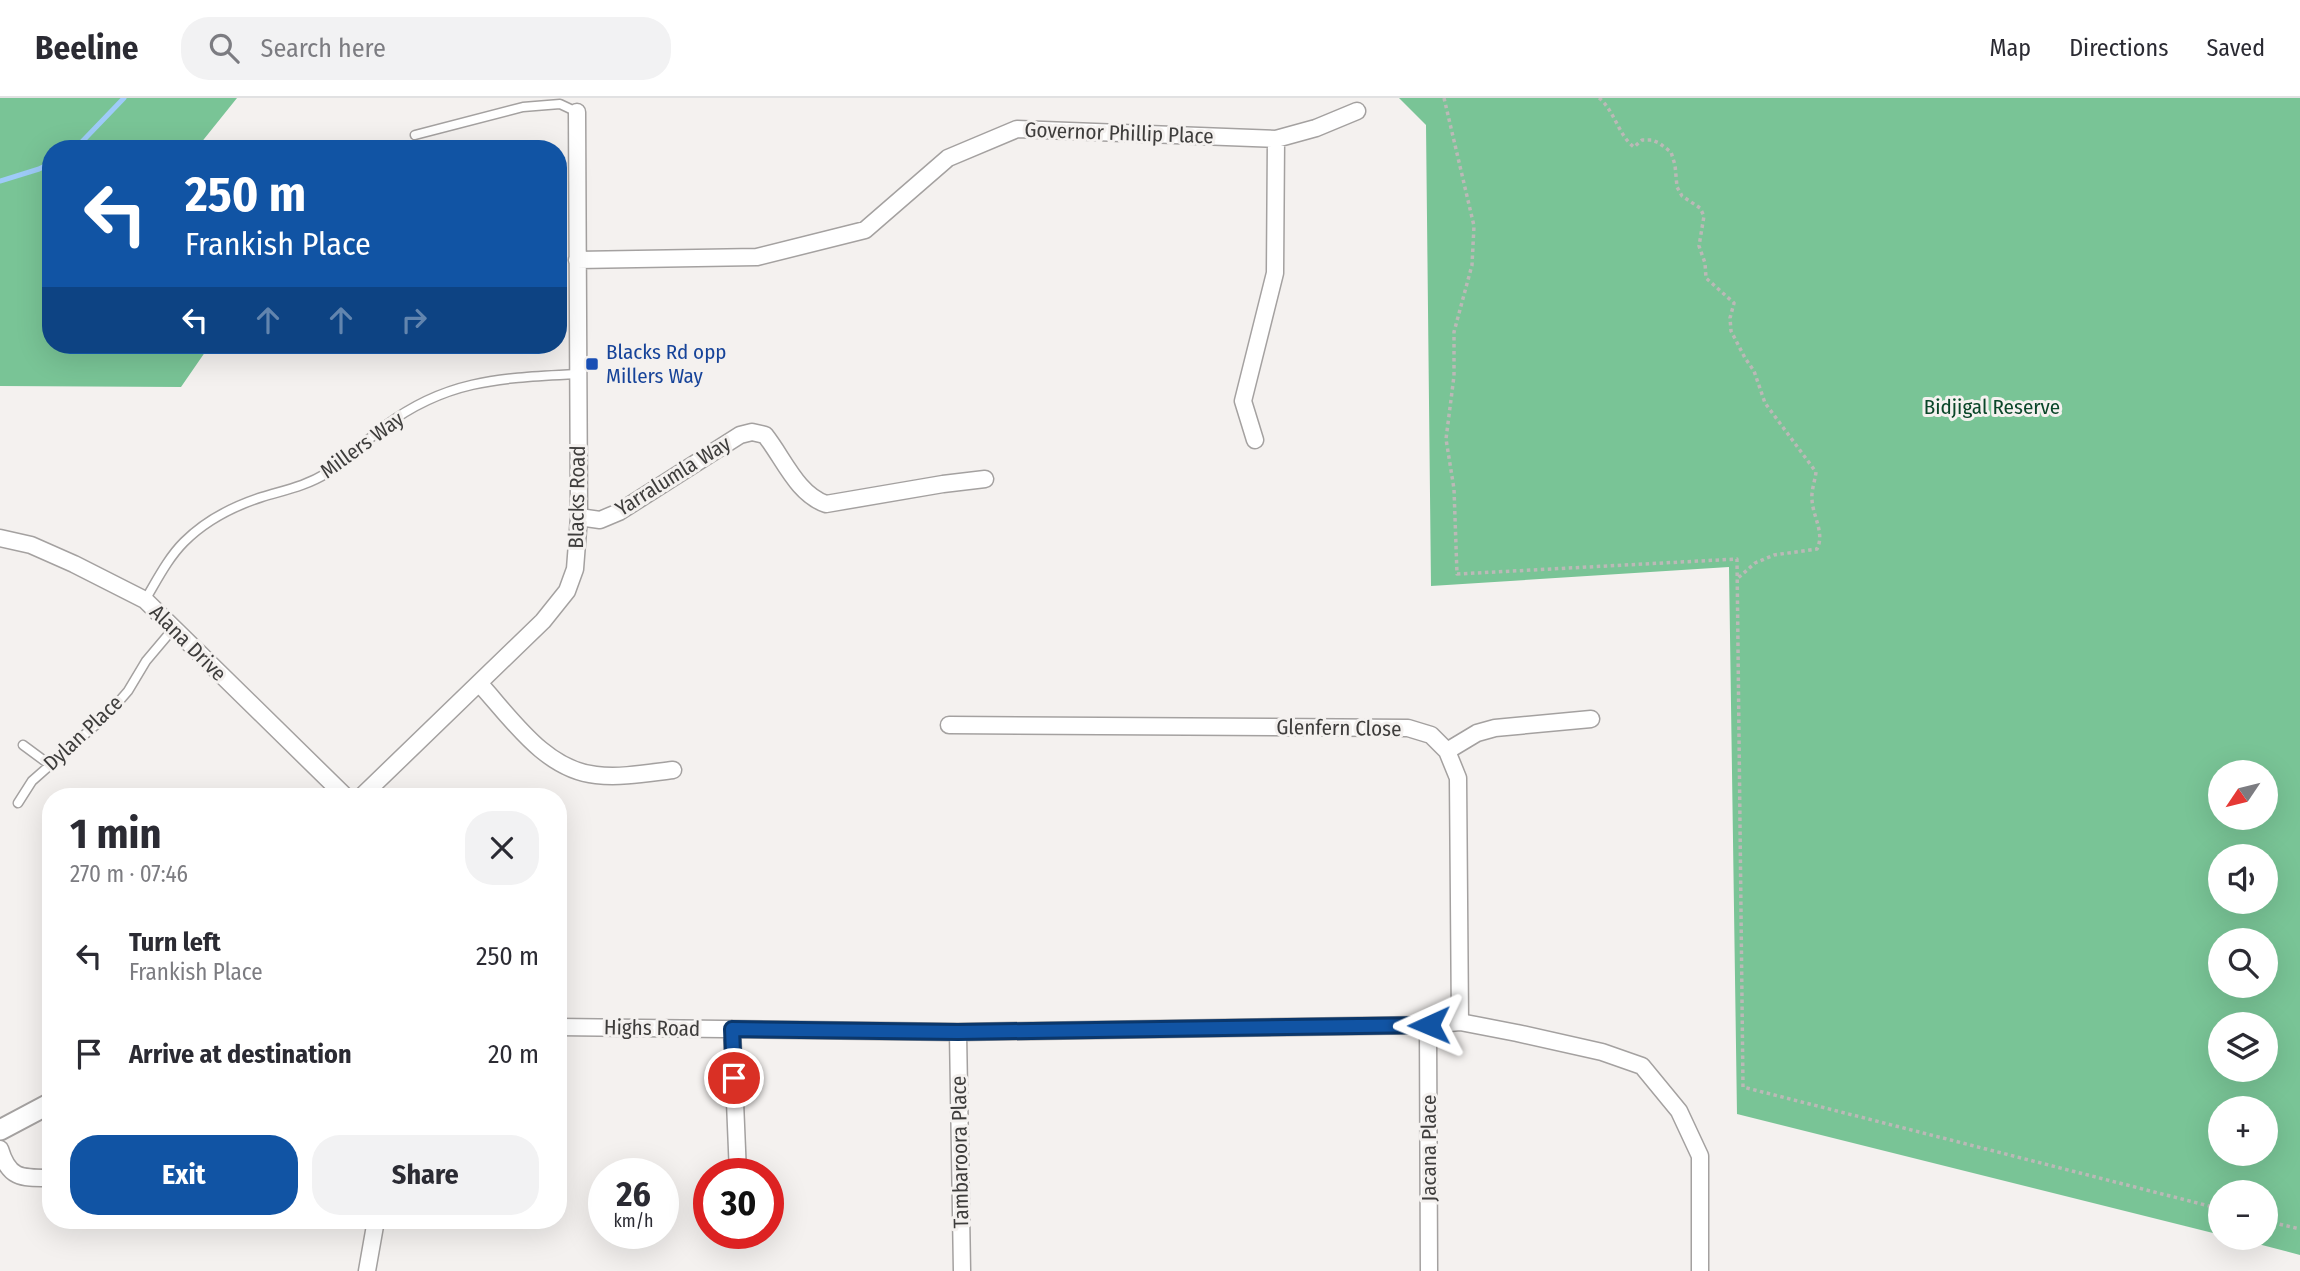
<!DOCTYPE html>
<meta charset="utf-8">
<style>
body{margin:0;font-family:"Fira Sans Condensed",sans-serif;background:#f2f2f3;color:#2b2b33;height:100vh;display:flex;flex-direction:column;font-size:26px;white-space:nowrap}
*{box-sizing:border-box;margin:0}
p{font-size:23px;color:#7c7c81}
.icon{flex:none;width:38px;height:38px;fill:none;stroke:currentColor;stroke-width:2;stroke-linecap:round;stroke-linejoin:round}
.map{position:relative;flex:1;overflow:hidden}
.drawer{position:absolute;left:42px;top:690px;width:525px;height:441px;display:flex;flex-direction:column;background:#fff;border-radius:28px;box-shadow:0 7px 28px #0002}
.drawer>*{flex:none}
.guide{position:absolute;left:42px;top:42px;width:525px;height:214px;border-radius:28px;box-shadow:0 7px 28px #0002;background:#1154a4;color:#fff;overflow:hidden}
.needle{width:46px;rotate:235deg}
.tools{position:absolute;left:2208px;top:662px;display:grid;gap:14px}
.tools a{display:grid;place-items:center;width:70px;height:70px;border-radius:50%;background:#fff;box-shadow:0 7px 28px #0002;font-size:35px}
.speed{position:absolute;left:588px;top:1060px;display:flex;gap:14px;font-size:35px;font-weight:700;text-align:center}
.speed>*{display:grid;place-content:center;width:91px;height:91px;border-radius:50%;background:#fff;box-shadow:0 7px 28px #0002;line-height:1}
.speed small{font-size:18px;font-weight:400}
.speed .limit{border:10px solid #d22;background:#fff;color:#111}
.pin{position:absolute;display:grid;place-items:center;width:60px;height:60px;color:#fff;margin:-30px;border:4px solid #fff;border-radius:50%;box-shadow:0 2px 7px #0007}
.me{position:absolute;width:77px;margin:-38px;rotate:269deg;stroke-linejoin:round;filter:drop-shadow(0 0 5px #0008)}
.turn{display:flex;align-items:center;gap:24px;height:147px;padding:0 28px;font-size:32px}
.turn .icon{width:91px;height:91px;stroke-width:2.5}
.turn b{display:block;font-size:49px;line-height:60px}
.lanes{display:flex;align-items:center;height:66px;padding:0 28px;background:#0003;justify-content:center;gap:35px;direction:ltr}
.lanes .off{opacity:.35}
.round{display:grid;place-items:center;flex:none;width:74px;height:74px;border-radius:28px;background:#f2f2f3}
.head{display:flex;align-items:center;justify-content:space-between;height:119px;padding:0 28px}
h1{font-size:42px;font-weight:700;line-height:52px}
.button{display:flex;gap:14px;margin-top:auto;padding:14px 28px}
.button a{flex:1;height:80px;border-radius:28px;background:#1154a4;color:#fff;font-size:28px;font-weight:700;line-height:80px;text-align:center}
.button a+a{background:#f2f2f3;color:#2b2b33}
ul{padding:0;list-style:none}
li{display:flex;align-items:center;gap:21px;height:98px;padding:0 28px}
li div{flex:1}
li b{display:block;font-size:26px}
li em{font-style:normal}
header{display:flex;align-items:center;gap:42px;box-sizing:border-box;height:98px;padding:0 35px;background:#fff;border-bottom:2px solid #e1e1e2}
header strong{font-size:33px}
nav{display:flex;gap:38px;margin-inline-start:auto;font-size:24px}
.search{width:490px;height:63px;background:#f2f2f3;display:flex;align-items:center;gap:18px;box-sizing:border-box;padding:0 24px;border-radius:28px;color:#7c7c81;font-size:26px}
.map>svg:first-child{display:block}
</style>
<header>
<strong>Beeline</strong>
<div class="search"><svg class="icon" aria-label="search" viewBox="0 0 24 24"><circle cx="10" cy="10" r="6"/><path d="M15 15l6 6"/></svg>Search here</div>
<nav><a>Map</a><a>Directions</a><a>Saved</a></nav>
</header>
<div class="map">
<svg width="2300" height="1173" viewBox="0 0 2300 1173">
<rect width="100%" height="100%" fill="#f4f1ef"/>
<path fill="#79c496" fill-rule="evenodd" d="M0 0H237L196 51H51V247H210L181 289 0 288Z
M1399 0H2300V1157L2231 1139H2266V1094H2221V1137L1737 1016 1729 469 1431 488 1426 27ZM2221 674H2266V719H2221ZM2221 758H2266V803H2221ZM2221 842H2266V887H2221ZM2221 926H2266V971H2221ZM2221 1010H2266V1055H2221Z"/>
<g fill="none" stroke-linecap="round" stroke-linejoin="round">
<path stroke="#9ecbf8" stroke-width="5" d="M75 51 124 0
M0 83 39 71 51 65"/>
<defs>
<path id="service" d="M415 37 523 9 560 6 577 14
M145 502C157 482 168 460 184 444 205 423 234 408 262 399 285 392 306 388 327 375 348 362 365 343 385 328 447 281 503 280 577 276
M23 647 50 667
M18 705 32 683 108 616 128 593 146 563 173 531"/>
<path id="minor" d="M577 162 757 159 865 132 948 60 1017 31 1276 41 1316 30 1357 13
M1255 342 1243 303 1275 175 1276 41
M579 419 600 422 619 414 740 337 752 334 765 337C784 361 797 396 826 406L943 386 985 381
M0 440 31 447 74 466 145 502 345 698
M479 585C511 620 545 672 596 677 621 680 648 675 673 672
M949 627 1408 630 1431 637 1447 653 1458 680 1460 924
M1447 653 1477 635 1495 630 1591 621
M362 698 543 523 567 493 575 471 579 419 577 14
M1428 927 1429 1173
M558 929 958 934 1428 927 1460 924 1517 935 1602 954 1642 968 1679 1013 1700 1058V1173
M732 931 738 1076
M958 934 962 1173
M0 1051C9 1081 21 1080 51 1080
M367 1173 376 1122"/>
<path id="tertiary" d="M0 1032 51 1005"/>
</defs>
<use href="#service" stroke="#a4a1a0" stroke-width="11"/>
<use href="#minor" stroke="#a4a1a0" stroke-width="19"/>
<use href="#tertiary" stroke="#a4a1a0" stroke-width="23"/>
<path stroke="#bbb9b7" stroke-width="3.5" stroke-dasharray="3.5 3.5" stroke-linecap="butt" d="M1444 0 1474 128 1472 167 1454 234V278L1446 341 1454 391 1457 476 1737 461 1743 989 2221 1111
M1599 0C1615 13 1618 37 1634 49L1642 42H1652L1659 45 1671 54 1675 67 1677 89 1682 98 1700 110 1704 118 1699 148 1705 165 1706 180 1734 205 1730 220 1731 233 1745 260 1754 273 1765 305 1816 374C1815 383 1811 393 1812 402 1813 419 1825 435 1817 451L1774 457 1755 465 1737 481
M2266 1123 2300 1131"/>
<use href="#service" stroke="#fff" stroke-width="8"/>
<use href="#minor" stroke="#fff" stroke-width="16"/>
<use href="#tertiary" stroke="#fff" stroke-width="19"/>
</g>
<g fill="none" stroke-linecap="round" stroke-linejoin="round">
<defs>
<path id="route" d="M734 980 732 931 958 934 1429 927"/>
</defs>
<use href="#route" stroke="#0b376b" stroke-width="18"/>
<use href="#route" stroke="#1154a4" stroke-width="12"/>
</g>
<rect fill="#1a4fb4" stroke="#f4f1ef" stroke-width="2.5" x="585" y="259" width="14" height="14" rx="3.5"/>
<g text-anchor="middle" stroke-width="6" stroke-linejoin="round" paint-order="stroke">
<g font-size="21" fill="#3e3d3c" stroke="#f4f1ef">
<text transform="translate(1119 35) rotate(2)" y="7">Governor Phillip Place</text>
<text transform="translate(362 347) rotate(-36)" y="7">Millers Way</text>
<text transform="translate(673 378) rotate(-32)" y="7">Yarralumla Way</text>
<text transform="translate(577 399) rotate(-89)" y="7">Blacks Road</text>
<text transform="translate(188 545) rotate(45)" y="7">Alana Drive</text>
<text transform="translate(1339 630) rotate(1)" y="7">Glenfern Close</text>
<text transform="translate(83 635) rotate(-43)" y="7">Dylan Place</text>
<text transform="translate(652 930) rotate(1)" y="7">Highs Road</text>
<text transform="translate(1429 1050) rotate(-90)" y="7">Jacana Place</text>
<text transform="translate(960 1054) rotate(-91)" y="7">Tambaroora Place</text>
</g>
<g font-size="21" fill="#164399" stroke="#f4f1ef" text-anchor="start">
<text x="606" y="261">Blacks Rd opp<tspan x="606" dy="24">Millers Way</tspan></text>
</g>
<g font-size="21" fill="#0a4629" stroke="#f4f1ef">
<text x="1992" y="316">Bidjigal Reserve</text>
</g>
</g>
</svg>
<div class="tools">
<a><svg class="needle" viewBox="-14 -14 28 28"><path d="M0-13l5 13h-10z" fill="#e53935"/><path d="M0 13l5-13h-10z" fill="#7c7c81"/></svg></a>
<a><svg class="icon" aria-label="sound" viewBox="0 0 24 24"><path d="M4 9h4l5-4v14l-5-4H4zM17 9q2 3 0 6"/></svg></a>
<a><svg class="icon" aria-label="search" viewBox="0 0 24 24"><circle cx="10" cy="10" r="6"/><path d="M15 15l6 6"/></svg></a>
<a><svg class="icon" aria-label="layers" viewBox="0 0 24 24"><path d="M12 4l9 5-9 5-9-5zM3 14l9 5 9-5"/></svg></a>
<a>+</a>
<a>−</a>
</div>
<div class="speed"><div>26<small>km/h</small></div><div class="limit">30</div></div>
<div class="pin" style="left:734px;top:980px;background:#d93025"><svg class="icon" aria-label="arrive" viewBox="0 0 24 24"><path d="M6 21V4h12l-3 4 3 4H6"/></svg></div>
<svg class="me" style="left:1429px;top:927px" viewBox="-20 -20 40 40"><path d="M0-17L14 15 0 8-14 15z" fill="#1154a4" stroke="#fff" stroke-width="4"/></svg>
<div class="guide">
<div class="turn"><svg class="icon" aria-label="left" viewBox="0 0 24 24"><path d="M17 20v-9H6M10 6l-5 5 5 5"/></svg><div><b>250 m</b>Frankish Place</div></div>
<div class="lanes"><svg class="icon" aria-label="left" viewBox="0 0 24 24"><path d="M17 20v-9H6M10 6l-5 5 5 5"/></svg><svg class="icon off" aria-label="ahead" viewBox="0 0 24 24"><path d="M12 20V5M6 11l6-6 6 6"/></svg><svg class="icon off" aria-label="ahead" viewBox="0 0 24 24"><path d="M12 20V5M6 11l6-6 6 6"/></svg><svg class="icon off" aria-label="right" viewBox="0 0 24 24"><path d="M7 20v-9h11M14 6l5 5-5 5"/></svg></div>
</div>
<section class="drawer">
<div class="head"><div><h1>1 min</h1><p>270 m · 07:46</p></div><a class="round"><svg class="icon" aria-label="close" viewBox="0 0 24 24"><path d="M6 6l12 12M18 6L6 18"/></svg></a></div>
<ul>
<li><svg class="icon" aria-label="left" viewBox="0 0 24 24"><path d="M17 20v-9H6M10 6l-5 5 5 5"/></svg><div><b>Turn left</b><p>Frankish Place</p></div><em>250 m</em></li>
<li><svg class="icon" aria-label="arrive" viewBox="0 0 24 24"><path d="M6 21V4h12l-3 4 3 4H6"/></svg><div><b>Arrive at destination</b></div><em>20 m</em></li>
</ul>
<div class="button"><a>Exit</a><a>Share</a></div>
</section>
</div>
